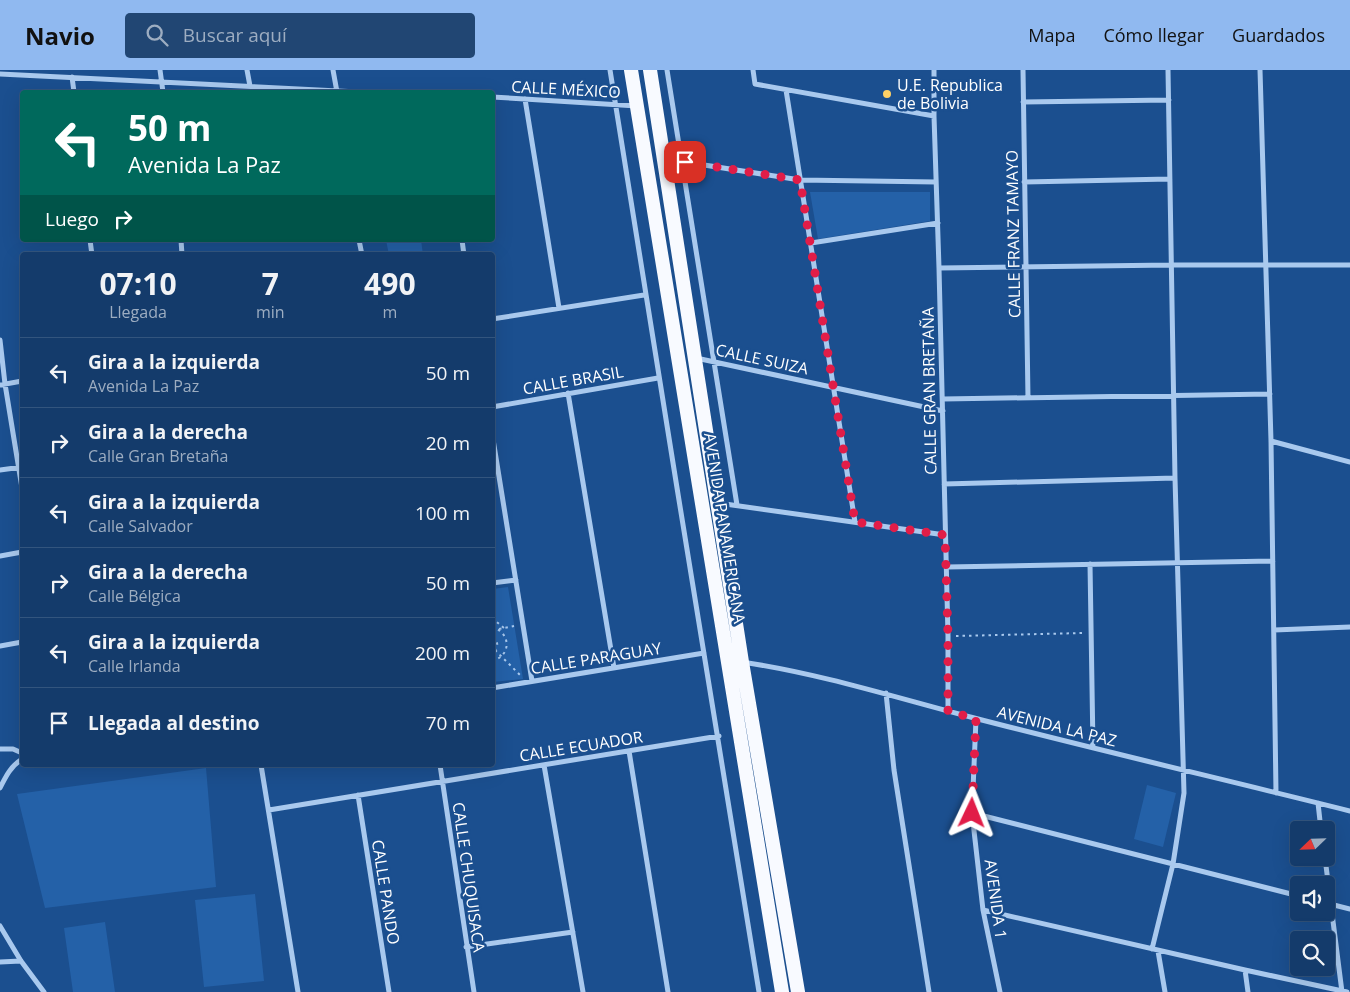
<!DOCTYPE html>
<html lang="es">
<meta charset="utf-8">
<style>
body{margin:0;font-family:"Open Sans",sans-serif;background:#214673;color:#f1f3f6;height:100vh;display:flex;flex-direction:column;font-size:19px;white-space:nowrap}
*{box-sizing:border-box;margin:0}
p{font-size:16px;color:#9dadc1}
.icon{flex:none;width:28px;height:28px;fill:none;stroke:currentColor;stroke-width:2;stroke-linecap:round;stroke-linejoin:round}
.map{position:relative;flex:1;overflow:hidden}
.panel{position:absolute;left:20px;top:182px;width:475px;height:515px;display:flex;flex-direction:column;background:#143b6b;border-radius:5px;box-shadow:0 5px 20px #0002,0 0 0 1px #33557e}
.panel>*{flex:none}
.guide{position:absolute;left:20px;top:20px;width:475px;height:152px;border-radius:5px;box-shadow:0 5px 20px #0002,0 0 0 1px #33557e;background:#00695c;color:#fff;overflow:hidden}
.needle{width:32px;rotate:247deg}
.controls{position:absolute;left:1290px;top:751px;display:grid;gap:10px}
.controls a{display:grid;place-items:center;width:45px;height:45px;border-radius:5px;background:#143b6b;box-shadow:0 5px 20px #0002,0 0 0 1px #33557e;font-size:25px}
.pin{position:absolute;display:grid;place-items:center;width:42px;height:42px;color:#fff;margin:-21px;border-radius:10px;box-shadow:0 2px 8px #0006}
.me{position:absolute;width:55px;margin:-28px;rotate:2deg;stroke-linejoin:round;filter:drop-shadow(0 0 4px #0008)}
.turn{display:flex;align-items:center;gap:18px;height:105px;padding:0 25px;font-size:22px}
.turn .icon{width:65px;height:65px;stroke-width:2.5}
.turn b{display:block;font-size:35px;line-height:42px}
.then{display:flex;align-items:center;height:48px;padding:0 25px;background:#0003;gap:10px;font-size:19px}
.eta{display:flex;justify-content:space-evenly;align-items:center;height:85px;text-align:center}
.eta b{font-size:30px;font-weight:700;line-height:35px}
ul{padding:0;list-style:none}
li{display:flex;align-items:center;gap:15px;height:70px;padding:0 25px;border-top:1px solid #33557e}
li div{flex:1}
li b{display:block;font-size:19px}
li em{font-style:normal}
header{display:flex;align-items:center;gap:30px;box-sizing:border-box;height:70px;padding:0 25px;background:#90b9f0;color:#111}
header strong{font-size:24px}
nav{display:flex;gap:28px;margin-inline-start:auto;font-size:18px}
.search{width:350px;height:45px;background:#214673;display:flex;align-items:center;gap:12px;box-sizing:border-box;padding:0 18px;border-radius:5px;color:#9dadc1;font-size:19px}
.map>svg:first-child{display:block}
</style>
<header>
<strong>Navio</strong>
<div class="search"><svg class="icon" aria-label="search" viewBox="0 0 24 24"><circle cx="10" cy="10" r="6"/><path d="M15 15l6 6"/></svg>Buscar aquí</div>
<nav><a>Mapa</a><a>Cómo llegar</a><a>Guardados</a></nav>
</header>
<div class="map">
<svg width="1350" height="922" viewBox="0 0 1350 922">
<rect width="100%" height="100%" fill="#1b4f8f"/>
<path fill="#2461a8" d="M810 122H930V151L818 169Z
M386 170H421L423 185H389Z
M508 517 523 609 493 612V519Z
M206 698 216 817 45 838 17 724Z
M1147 715 1176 723 1163 777 1134 769Z
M255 824 264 911 204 917 195 830Z
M105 852 115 922H73L64 858Z"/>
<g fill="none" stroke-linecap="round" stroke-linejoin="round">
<path stroke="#a9c9ee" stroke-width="2" stroke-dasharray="2.5 4" stroke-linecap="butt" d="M492 548 504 558
M492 557C511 562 512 586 492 591
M499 559 514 556
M956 566 1083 563
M492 568C499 571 499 578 492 582
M495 580 520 605"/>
<path stroke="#a9c9ee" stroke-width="5" d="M160 0 163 22
M247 0 250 16
M333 0 337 22
M610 0C657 308 711 614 759 922
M667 0 737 435
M753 0 755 14 934 46
M934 0V46L939 198 948 566V641
M1023 0 1028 328
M1260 0 1271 371 1276 723
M0 4 358 22
M72 7 74 22
M786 20 855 452
M492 27 637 36
M525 29 559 238
M1023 32 1169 30
M666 91 685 92 800 110 936 112
M1024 112 1170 109
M90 170 92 185
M181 170 182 185
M359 170 362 185
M462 170 464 185
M811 173 938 153
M939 198 1171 195H1350
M492 249 644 225
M0 270 5 314 22 418
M696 288 943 341
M0 315 22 311
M568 323 614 598
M943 329 1270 324
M492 337 658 308
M492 363 532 611
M1271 371 1350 392
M0 400 22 397
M944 414 1175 408
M718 433 945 465
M0 486 22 482
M1090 494 1093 678
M947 497 1273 491
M492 513 516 510
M1274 560 1350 557
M0 576 22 572
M742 592C823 604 900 629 978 649 1102 681 1226 710 1350 741
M492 618 704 583
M886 623 894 700 929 922
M976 649 972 743 983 840 1000 922
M0 679H13L22 683
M629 681 668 922
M261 695 298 922
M440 695 474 922
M544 695 583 922
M0 718C6 706 11 696 22 689
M358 725 389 922
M1318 733 1321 760
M269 740 719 666
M972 743 1299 826
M1325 788 1342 922
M1326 833 1350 839
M983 840 1245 900 1347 922
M0 856 21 891 44 922
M466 877 573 862
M1152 879 1173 794 1184 723 1175 408 1168 0
M1158 881 1165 922
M0 892 21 891
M1245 900 1248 922"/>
<path stroke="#f8faff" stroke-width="14" d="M631 0 782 922
M650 0 742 592 798 922"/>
</g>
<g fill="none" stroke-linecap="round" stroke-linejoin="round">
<path stroke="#e11d48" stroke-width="9" stroke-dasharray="0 16.2" d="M685 92 800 110 855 452 945 465 948 566V641L976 649 972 743"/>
</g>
<circle fill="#ffd166" stroke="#1b4f8f" stroke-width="2" cx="887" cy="24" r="5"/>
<g text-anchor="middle" stroke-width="5" stroke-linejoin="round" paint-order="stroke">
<g font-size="16" fill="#fff" stroke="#1b4f8f" text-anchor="start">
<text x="897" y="21">U.E. Republica<tspan x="897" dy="18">de Bolivia</tspan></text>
</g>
<g font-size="16" fill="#fff" stroke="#1b4f8f">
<text transform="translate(566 19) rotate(3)" y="6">CALLE MÉXICO</text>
<text transform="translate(1013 164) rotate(-91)" y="6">CALLE FRANZ TAMAYO</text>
<text transform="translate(762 289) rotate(12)" y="6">CALLE SUIZA</text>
<text transform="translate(573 310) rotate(-10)" y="6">CALLE BRASIL</text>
<text transform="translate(929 321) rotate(-91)" y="6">CALLE GRAN BRETAÑA</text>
<text transform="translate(725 458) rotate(81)" y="6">AVENIDA PANAMERICANA</text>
<text transform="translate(596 588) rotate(-9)" y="6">CALLE PARAGUAY</text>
<text transform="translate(1057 656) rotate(14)" y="6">AVENIDA LA PAZ</text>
<text transform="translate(581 676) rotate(-9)" y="6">CALLE ECUADOR</text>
<text transform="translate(469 807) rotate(82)" y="6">CALLE CHUQUISACA</text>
<text transform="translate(386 822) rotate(81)" y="6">CALLE PANDO</text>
<text transform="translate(996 829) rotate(82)" y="6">AVENIDA 1</text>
</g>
</g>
</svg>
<div class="controls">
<a><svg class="needle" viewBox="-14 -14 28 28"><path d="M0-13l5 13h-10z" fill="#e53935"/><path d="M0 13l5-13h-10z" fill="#9dadc1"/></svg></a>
<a><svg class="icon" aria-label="sound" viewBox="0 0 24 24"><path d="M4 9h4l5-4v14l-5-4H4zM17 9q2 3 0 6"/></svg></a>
<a><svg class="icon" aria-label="search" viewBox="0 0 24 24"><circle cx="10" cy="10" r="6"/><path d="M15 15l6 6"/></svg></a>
</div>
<div class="pin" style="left:685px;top:92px;background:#d93025"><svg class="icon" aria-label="arrive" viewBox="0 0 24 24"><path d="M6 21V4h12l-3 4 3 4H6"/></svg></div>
<svg class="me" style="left:972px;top:743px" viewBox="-20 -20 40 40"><path d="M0-17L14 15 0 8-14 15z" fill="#e11d48" stroke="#fff" stroke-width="4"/></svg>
<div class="guide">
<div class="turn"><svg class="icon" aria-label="left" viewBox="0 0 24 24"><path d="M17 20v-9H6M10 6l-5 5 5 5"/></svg><div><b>50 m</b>Avenida La Paz</div></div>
<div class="then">Luego<svg class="icon" aria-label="right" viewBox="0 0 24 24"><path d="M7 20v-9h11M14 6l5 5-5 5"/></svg></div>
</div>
<section class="panel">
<div class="eta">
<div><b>07:10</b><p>Llegada</p></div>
<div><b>7</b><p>min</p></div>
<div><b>490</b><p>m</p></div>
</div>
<ul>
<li><svg class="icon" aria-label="left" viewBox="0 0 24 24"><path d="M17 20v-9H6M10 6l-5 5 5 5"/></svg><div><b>Gira a la izquierda</b><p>Avenida La Paz</p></div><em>50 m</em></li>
<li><svg class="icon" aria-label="right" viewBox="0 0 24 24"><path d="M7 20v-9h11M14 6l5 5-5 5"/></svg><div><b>Gira a la derecha</b><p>Calle Gran Bretaña</p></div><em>20 m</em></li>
<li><svg class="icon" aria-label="left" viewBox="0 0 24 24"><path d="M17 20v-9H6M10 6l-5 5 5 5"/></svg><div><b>Gira a la izquierda</b><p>Calle Salvador</p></div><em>100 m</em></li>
<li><svg class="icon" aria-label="right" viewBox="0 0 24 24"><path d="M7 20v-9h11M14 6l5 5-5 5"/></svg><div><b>Gira a la derecha</b><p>Calle Bélgica</p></div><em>50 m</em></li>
<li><svg class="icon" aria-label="left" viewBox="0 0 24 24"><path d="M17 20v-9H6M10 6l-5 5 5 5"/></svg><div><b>Gira a la izquierda</b><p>Calle Irlanda</p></div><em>200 m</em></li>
<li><svg class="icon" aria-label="arrive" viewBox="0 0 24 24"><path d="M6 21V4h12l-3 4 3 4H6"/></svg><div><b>Llegada al destino</b></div><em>70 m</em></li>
</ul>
</section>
</div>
